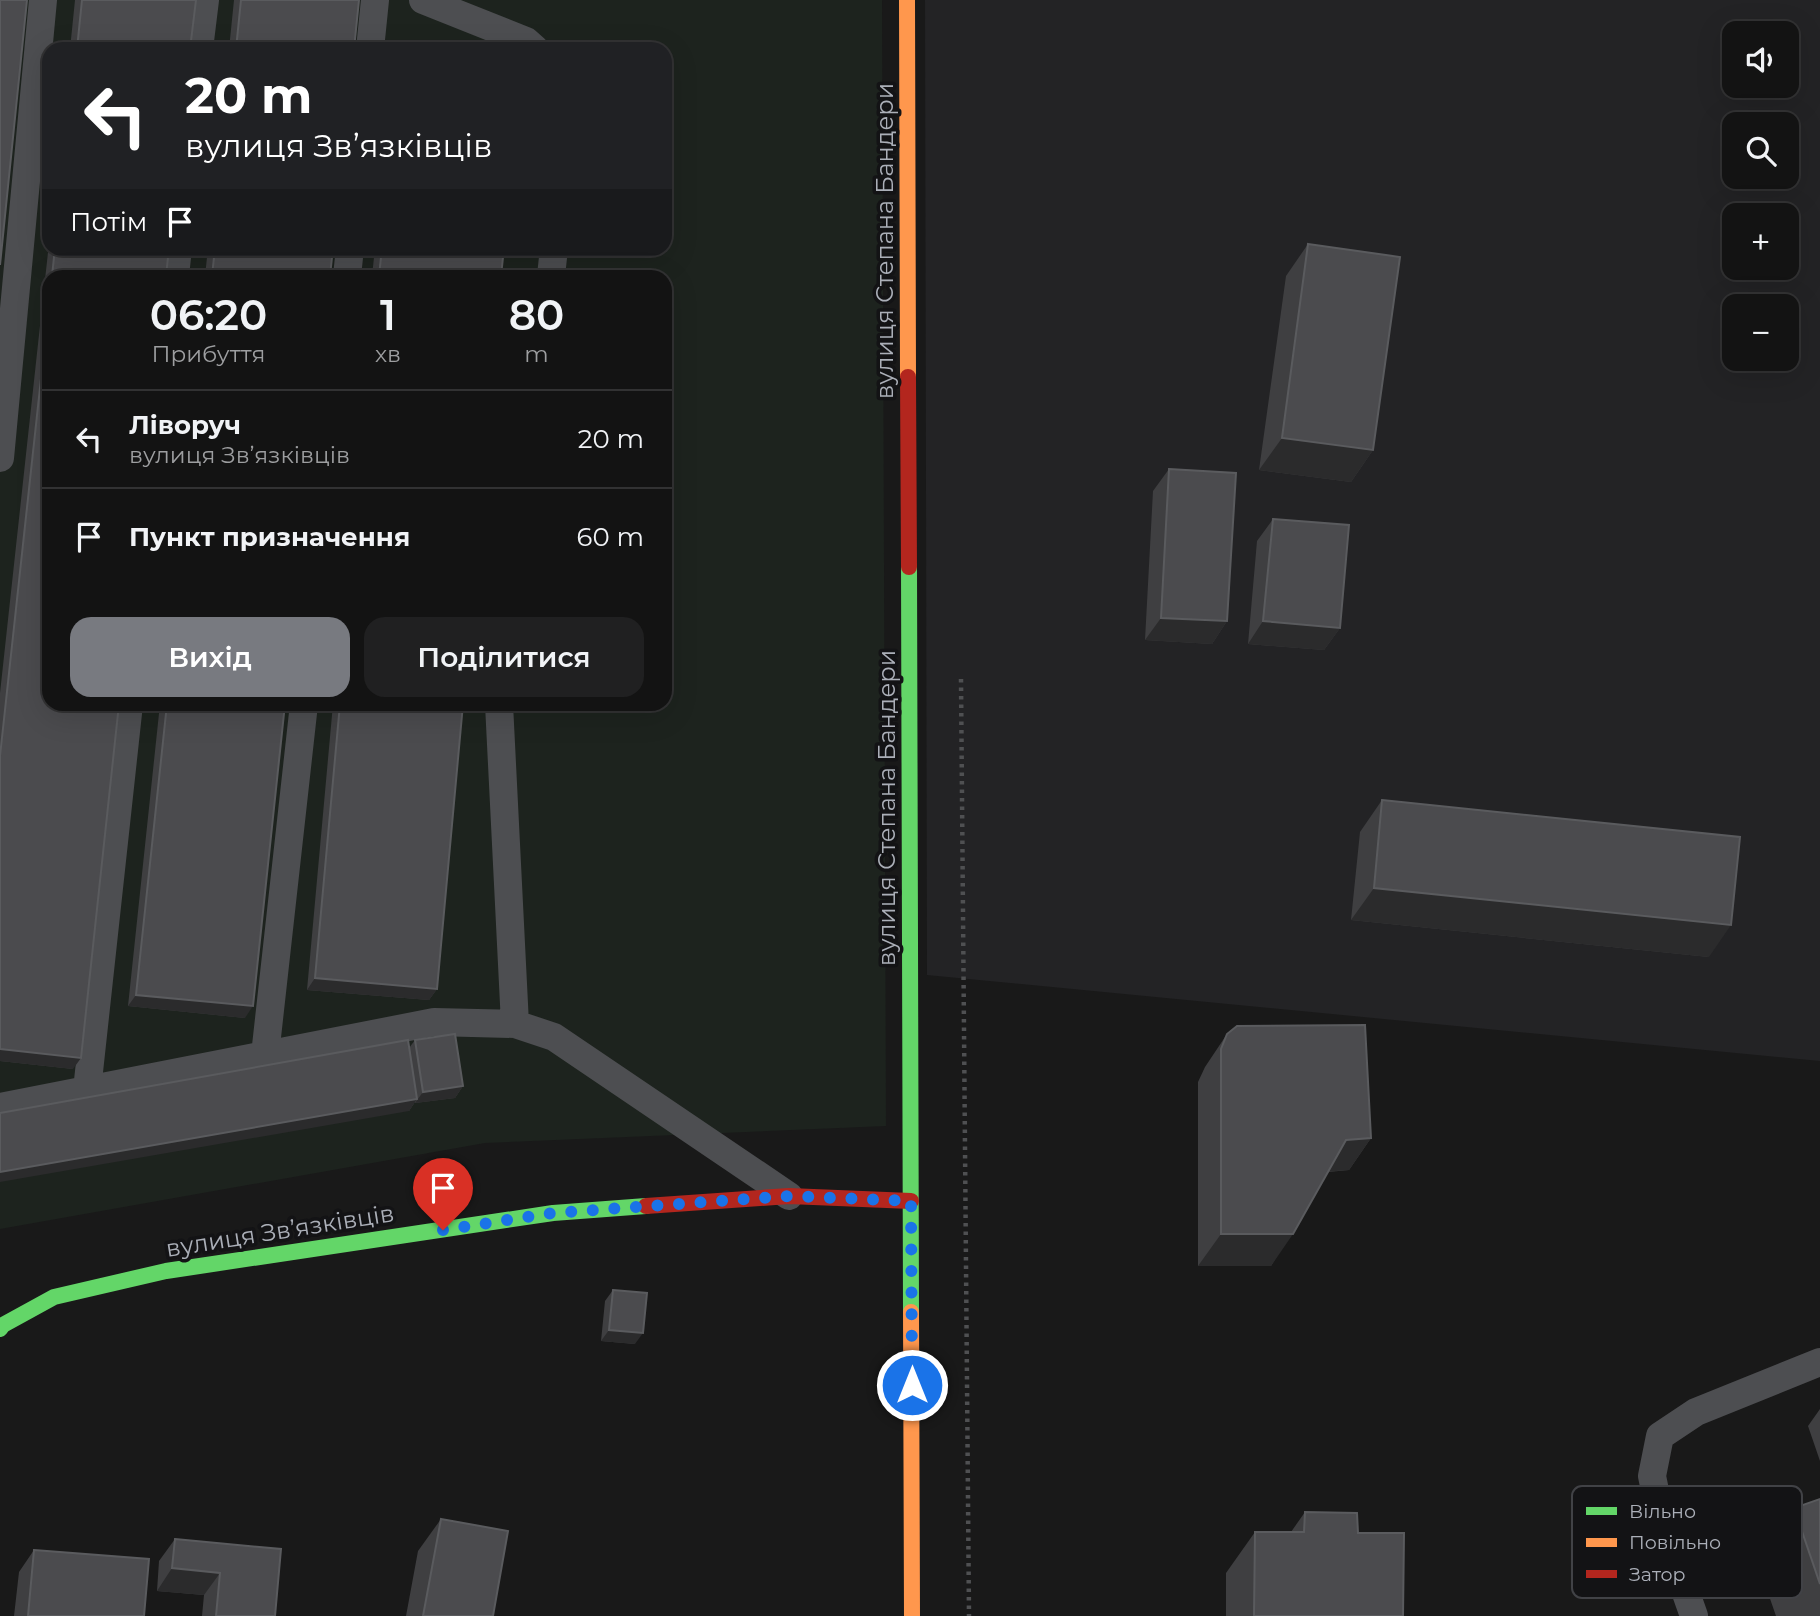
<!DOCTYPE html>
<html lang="uk">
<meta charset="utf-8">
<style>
body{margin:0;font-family:Montserrat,sans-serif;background:#202021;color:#f1f3f6;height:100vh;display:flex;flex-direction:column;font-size:26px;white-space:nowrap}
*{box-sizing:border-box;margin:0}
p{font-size:23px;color:#9d9ea0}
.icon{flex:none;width:38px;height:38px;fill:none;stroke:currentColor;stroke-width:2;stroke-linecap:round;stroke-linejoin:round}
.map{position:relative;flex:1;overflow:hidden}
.drawer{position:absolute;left:42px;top:270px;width:630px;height:441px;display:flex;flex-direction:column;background:#131313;border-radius:21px;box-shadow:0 7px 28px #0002,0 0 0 2px #323233}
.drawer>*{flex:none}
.top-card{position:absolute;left:42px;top:42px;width:630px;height:214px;border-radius:21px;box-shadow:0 7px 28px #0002,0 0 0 2px #323233;background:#202124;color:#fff;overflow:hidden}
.buttons{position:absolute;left:1722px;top:21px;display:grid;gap:14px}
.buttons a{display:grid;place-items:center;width:77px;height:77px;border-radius:14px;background:#131313;box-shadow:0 7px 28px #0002,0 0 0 2px #323233;font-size:35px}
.pin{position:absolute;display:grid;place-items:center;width:60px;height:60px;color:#fff;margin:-72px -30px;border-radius:50% 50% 50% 0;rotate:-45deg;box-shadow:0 0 7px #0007}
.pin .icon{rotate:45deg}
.me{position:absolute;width:77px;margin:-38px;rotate:0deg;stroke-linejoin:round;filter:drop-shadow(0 0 5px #0008)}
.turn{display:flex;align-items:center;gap:24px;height:147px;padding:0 28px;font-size:32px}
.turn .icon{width:91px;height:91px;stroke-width:2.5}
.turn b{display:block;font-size:49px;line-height:60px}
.then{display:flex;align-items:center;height:66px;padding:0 28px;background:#0003;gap:14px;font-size:26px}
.eta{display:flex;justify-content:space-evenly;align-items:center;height:119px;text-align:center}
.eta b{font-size:42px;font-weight:600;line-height:49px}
.primary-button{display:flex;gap:14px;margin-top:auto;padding:14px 28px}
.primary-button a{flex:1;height:80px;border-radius:21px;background:#787a80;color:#fff;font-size:28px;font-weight:600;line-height:80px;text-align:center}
.primary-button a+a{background:#202021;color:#f1f3f6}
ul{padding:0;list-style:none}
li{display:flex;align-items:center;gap:21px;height:98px;padding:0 28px;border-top:2px solid #323233}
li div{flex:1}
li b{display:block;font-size:26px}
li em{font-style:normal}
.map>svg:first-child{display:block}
</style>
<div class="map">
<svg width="1820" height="1616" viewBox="0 0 1820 1616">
<rect width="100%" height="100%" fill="#191919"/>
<path fill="#232325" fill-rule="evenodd" d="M925 0H1820V1061L927 975ZM1734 33H1787V86H1734ZM1734 124H1787V177H1734ZM1734 215H1787V268H1734ZM1734 306H1787V359H1734Z"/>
<path fill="#1d231e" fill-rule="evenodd" d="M0 0H882L886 1126 485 1143 0 1229ZM49 49H665V248H49ZM49 276H665V704H49Z"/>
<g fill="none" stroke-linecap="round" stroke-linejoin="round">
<path stroke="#4f5052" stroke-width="4.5" stroke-dasharray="3.5 5" stroke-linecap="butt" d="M961 679 969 1616"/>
<path stroke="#4d4e51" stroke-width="28" d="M423 0 526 41 535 49
M199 49 205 0
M370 49 375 0
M175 276 178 248
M347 276 350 248
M551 276 554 248
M0 458 43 0
M499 704 515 1024
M265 1055 304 704
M87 1090 129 704
M0 1107 434 1022 515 1024 554 1037 789 1196
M1694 1616 1662 1525 1652 1476 1660 1436 1696 1412 1820 1362"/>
<path stroke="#63d668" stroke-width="16" d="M909 567 911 1312
M0 1329 3 1325 54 1297 166 1271 553 1213 646 1206"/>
<path stroke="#ff974d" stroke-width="16" d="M907 0 908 377
M911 1312 912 1616"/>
<path stroke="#b3261e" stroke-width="16" d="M908 377 909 567
M646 1206 789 1196 911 1201"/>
</g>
<path fill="#3f3f41" d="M75 0H196L190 49H70Z
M234 0H359L354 49H229Z
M49 243V248H169L166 276H49V704L73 1069 0 1061V693Z
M1308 244 1373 450 1351 482 1259 470 1286 276Z
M208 248H333L330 276H205Z
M375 248H504L501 276H372Z
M1169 469 1227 621 1212 644 1145 640 1153 491Z
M1273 519 1340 628 1324 650 1248 644 1257 541Z
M160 704H285L245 1018 128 1006Z
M333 704H463L437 989 429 1000 307 990Z
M1382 800 1709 957 1351 920 1360 832Z
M1227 1034 1371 1138 1349 1170 1328 1172 1271 1266H1198V1082L1205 1067Z
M415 1040 463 1086 455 1098 415 1103V1102L409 1111V1048Z
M613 1290 635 1344 601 1341 605 1301Z
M1820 1409V1461L1808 1426Z
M1820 1499V1616H1776L1757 1561 1794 1508Z
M1305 1512 1358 1533 1403 1616H1226V1573L1255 1532H1291Z
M441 1519 493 1616H406L418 1551Z
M175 1539 275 1616H202L204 1595 157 1591 159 1561Z
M34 1550 144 1616H14L19 1572Z"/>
<path fill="#2b2b2c" d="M1282 438 1373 450 1351 482 1259 470Z
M1161 618 1227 621 1212 644 1145 640Z
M1263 621 1340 628 1324 650 1248 644Z
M1374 888 1731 925 1709 957 1351 920Z
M315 978 437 989 429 1000 307 990Z
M136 995 253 1006 245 1018 128 1006Z
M0 1049 81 1058 73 1069 0 1061Z
M463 1086 455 1098 415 1103 423 1092Z
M417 1099 409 1111 0 1182V1172Z
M1371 1138 1349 1170 1323 1172 1346 1140Z
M1221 1234H1293L1271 1266H1198Z
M609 1330 643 1333 635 1344 601 1341Z
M172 1568 220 1573 204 1595 157 1591Z"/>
<path fill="#4b4b4e" stroke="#5a5b5e" stroke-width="2" d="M0 0H27L0 265Z
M82 0H196L190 49H77Z
M241 0H359L354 49H236Z
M400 44 464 49H400Z
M1308 244 1400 257 1373 450 1282 438Z
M55 248H169L166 276H52Z
M215 248H333L330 276H212Z
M382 248H504L501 276H379Z
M49 305V704H119L81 1058 0 1049V756Z
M1169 469 1236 473 1227 621 1161 618Z
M1273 519 1349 525 1340 628 1263 621Z
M167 704H285L253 1006 136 995Z
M340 704H463L437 989 315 978Z
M1382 800 1740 837 1731 925 1374 888Z
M1365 1025 1371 1138 1346 1140 1293 1234H1221V1049L1227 1034 1237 1026Z
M455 1034 463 1086 423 1092 415 1040Z
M408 1040 417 1099 0 1172V1113Z
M613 1290 647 1293 643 1333 609 1330Z
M1820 1499V1584L1794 1508Z
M1305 1512 1357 1513 1358 1533H1404L1403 1616H1254L1255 1532H1304Z
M441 1519 508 1531 493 1616H423Z
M175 1539 281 1549 275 1616H216L220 1573 172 1568Z
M34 1550 149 1559 144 1616H28Z"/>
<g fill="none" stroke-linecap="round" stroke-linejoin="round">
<path stroke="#1a73e8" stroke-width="12" stroke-dasharray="0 21.6" d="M443 1230 553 1213 789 1196 911 1201 912 1385"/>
</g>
<g text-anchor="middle" stroke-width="7" stroke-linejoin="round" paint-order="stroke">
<g font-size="24" fill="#abafb8" stroke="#131315">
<text transform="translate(885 241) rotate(-90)" y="8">вулиця Степана Бандери</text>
<text transform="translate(887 808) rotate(-90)" y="8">вулиця Степана Бандери</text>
<text transform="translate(280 1231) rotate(-9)" y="8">вулиця Звʼязківців</text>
</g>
</g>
<rect x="1572" y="1486" width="230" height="112" rx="10" fill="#131315" stroke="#414246" stroke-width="2"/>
<rect x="1586" y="1507" width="31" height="8" fill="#63d668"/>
<rect x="1586" y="1538" width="31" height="9" fill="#ff974d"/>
<rect x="1586" y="1570" width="31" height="8" fill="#b3261e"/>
<g font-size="19" fill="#abafb8">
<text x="1629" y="1518">Вільно</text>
<text x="1629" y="1549">Повільно</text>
<text x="1629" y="1581">Затор</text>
</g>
</svg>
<div class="buttons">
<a><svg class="icon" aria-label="sound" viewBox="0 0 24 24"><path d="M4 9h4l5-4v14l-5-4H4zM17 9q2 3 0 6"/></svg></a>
<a><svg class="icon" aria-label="search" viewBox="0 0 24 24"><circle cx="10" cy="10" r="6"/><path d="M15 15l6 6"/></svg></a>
<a>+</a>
<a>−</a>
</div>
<div class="pin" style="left:443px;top:1230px;background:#d93025"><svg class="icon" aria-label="arrive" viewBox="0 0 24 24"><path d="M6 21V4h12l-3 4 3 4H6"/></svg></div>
<svg class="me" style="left:912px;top:1385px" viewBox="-20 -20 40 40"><circle r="17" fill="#1a73e8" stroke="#fff" stroke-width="3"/><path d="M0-11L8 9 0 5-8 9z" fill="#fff"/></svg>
<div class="top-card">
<div class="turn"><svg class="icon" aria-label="left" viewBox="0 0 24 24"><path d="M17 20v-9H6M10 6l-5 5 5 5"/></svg><div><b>20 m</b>вулиця Звʼязківців</div></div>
<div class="then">Потім<svg class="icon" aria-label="arrive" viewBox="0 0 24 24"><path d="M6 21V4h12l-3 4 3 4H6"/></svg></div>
</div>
<section class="drawer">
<div class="eta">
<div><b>06:20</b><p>Прибуття</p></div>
<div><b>1</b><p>хв</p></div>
<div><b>80</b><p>m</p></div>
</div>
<ul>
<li><svg class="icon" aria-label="left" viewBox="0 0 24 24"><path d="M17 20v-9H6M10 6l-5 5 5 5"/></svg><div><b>Ліворуч</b><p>вулиця Звʼязківців</p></div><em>20 m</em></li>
<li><svg class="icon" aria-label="arrive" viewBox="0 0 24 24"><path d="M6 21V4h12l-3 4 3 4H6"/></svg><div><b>Пункт призначення</b></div><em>60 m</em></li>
</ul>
<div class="primary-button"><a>Вихід</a><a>Поділитися</a></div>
</section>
</div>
